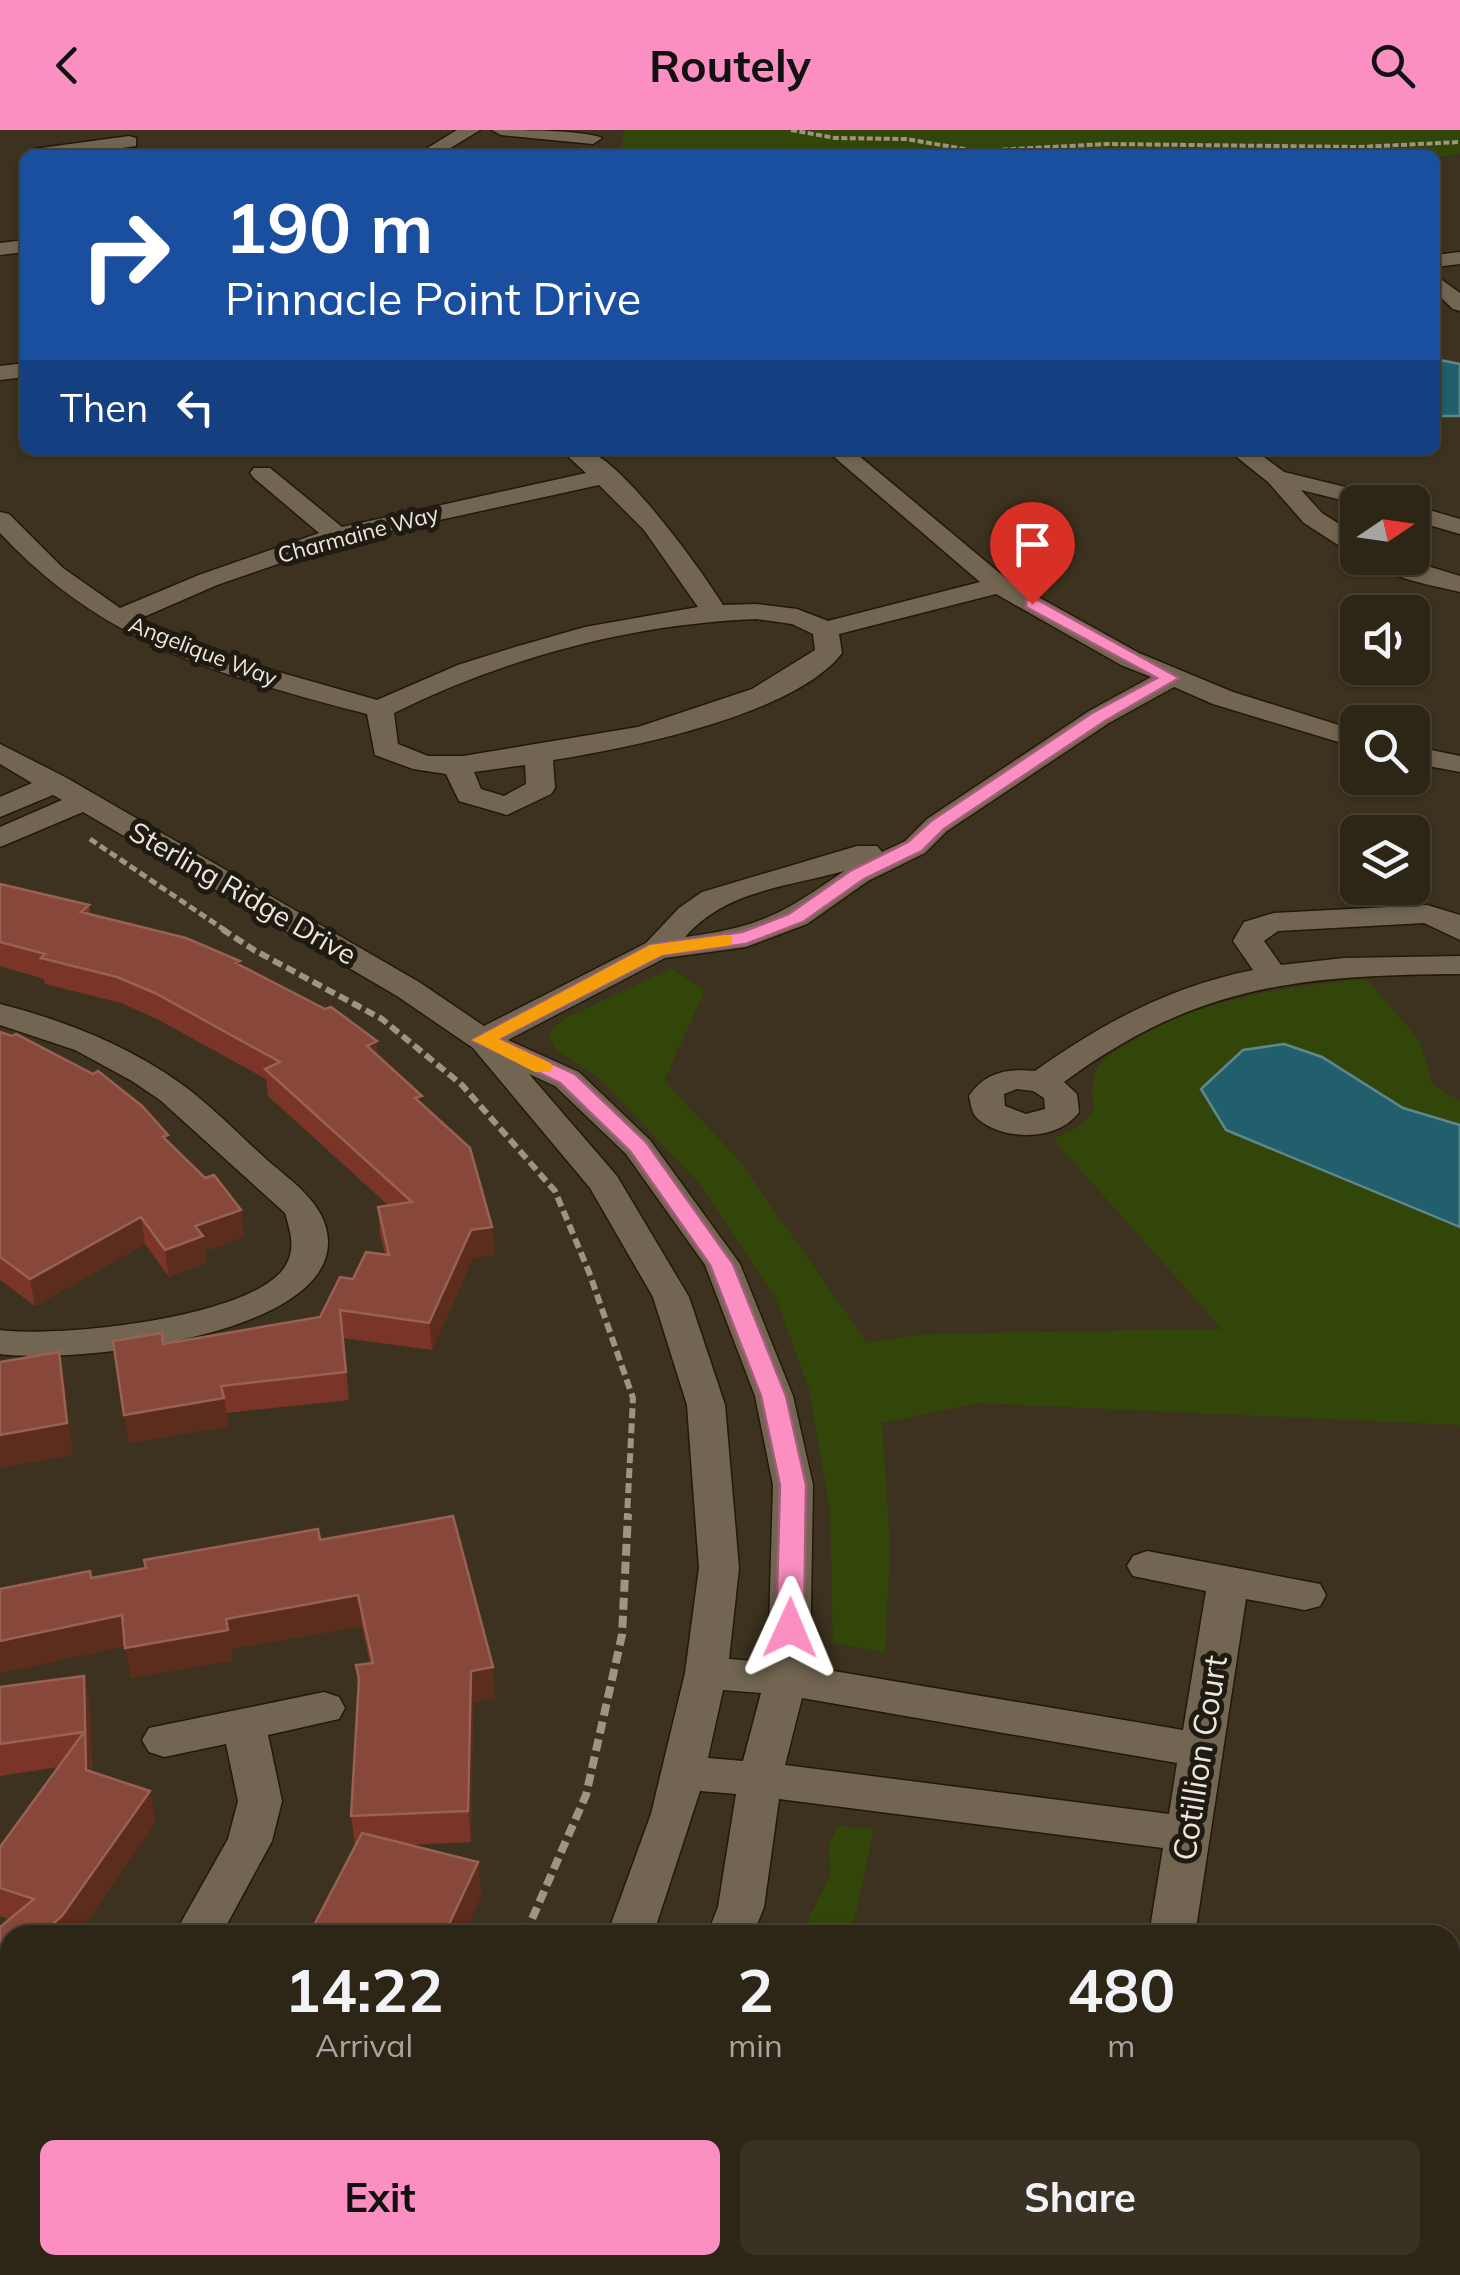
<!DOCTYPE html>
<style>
body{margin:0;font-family:Mulish,sans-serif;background:#393224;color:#f1f3f6;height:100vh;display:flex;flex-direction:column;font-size:38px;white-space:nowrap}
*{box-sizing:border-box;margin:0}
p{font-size:32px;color:#a7a5a1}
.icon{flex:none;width:55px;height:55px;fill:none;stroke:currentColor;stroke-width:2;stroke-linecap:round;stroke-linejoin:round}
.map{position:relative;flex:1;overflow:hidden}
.side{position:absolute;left:0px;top:1795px;width:1460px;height:350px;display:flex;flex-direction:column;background:#2d2617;border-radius:30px 30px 0 0;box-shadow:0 2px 8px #0004,0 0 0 2px #484336}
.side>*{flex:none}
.top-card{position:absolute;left:20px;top:20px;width:1420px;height:305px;border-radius:15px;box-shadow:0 2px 8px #0004,0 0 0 2px #484336;background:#1a4fa0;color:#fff;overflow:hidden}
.needle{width:65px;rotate:77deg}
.tools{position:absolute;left:1340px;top:355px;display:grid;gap:20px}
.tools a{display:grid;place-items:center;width:90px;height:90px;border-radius:15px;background:#2d2617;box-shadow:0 2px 8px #0004,0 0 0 2px #484336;font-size:50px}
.pin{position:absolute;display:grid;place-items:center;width:85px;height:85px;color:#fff;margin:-102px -42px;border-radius:50% 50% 50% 0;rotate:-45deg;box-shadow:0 0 10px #0007}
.pin .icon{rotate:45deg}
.me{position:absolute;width:110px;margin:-55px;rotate:1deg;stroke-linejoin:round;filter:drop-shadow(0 0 8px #0008)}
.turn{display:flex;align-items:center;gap:35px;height:210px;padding:0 40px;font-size:45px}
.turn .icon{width:130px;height:130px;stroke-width:2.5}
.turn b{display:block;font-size:70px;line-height:85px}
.then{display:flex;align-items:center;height:95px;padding:0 40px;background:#0003;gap:20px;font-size:38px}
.eta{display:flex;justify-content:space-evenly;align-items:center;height:170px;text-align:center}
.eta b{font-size:60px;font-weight:700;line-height:70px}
.button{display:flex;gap:20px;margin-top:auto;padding:20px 40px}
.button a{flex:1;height:115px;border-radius:15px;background:#fc8fc1;color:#111;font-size:40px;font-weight:700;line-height:115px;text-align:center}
.button a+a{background:#393224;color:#f1f3f6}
header{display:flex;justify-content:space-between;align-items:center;height:130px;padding:0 40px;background:#fc8fc1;color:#111;font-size:45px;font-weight:700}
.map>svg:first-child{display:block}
</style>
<header><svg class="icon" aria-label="back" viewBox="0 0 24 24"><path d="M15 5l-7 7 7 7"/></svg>Routely<svg class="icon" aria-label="search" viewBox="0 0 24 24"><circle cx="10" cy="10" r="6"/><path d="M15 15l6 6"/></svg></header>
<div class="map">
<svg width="1460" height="2145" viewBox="0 0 1460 2145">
<rect width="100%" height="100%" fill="#3c321f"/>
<path fill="#334609" d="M624 0H1460V24L1435 27 619 25Z
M671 839 705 860 664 951 739 1030 867 1213 925 1204 1222 1199 1053 1009 1079 997 1094 981C1092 963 1090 945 1103 930 1109 924 1121 918 1129 913 1198 868 1285 857 1366 849L1420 911 1432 954 1460 971V1295L978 1273 882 1293 890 1417 885 1522 833 1513 830 1379 809 1259 777 1171 699 1053 599 948 555 919 548 903 565 888Z
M838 1696 874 1699 851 1805H801L830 1746 829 1715Z
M624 2135H1129L1168 2145H619Z"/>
<path fill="#225f6d" stroke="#5f888e" stroke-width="2.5" d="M1435 229 1460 234V286H1435Z
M1284 914 1322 927 1403 978 1460 995V1097L1226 1000 1201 959 1243 920Z
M873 2135H1004L1037 2145H852Z"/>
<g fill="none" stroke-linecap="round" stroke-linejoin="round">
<defs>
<path id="minor" d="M457 0H480L439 25H416Z
M492 0C518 0 584 0 602 8L593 14 501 5Z
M129 6 136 8V16L75 25H25L34 19Z
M25 110V122L0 125V113Z
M1460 122V134L1435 137V125Z
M1435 145 1460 163V181L1453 179 1435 162Z
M25 233V247L0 250V236Z
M561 320C568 320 578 318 585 320 621 328 702 441 723 475L756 474 797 479 828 491 980 452 826 320H852L1008 450 1139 523 1233 562 1358 601V618L1213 574 1174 557 1109 593 947 701 925 723 868 751 807 794 746 817 665 828 508 910 579 942 650 1010 740 1134 793 1266 813 1355 810 1537 1183 1600 1206 1461 1133 1446 1127 1436 1133 1426 1147 1421 1320 1454 1326 1465 1320 1476 1305 1480 1246 1469 1195 1805H1149L1163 1718 779 1669 764 1777 753 1805H707L718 1777 736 1664 700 1661 653 1805H607L651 1684 685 1543 699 1438 687 1275 653 1167 590 1058 473 918 397 866 83 682 0 717V697L62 670 53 665 0 687V667L32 653 0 634V614L65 647 419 852 484 896 646 813 679 778 702 762 857 716H877L882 722 905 711 927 689 1089 581 1151 547 1121 535 996 464 839 504 842 523C795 585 628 618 553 630L555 658 551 664 507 685 459 671 446 644 413 639 375 625 367 584C223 546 105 516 0 403V382L9 384 63 438 120 478 199 445 319 403 254 348 250 343 254 338H270L342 397 586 343ZM599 355 644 400 698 477 585 497 515 517 458 535 377 570 240 531 139 489 217 455 344 411ZM756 489 792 494 813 504 815 520 752 559 638 597 463 626H428L398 614 394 583C507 527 632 494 756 489ZM525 635 526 654 504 666 481 659 474 642ZM844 741C782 784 761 797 685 807 726 760 787 757 844 741ZM529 944 555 956 626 1024 705 1135 755 1266 773 1355 768 1532 729 1529 739 1438 725 1275 689 1167 617 1046ZM723 1560 761 1563 743 1631 708 1628ZM802 1568 1177 1633 1169 1684 785 1635Z
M1228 320H1255L1284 342 1386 367 1389 372 1358 374 1301 360 1322 383 1358 406V424L1349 422 1304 393 1268 352Z
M1412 375 1460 389V404L1412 390Z
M1368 428H1401L1460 446V462C1433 455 1387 449 1368 428Z
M1412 616 1460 626V642L1412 633Z
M1427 775 1460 785V810L1424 793 1278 801 1264 811 1281 835 1344 828 1460 826V844C1301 845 1195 855 1064 952L1077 964 1079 982C1059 1011 1003 1012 977 988 971 982 971 974 969 966 985 942 1008 938 1035 941 1102 893 1172 856 1253 840L1233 811 1244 792 1274 783ZM1017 959 1033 961 1044 968 1045 979 1026 984 1005 976 1004 964Z
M0 874C63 890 127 915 180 953 211 975 238 1004 266 1029 291 1051 327 1074 328 1111 330 1208 69 1234 0 1224V1200C57 1208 256 1188 286 1135 296 1118 290 1100 285 1083L160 970 132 951 75 920 0 895Z
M324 1562 339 1567 345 1578 339 1589 268 1605 282 1671 272 1711 221 1805H174L228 1709 238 1671 226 1614 164 1627 149 1622 142 1610 149 1598Z
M10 2000V2047L0 2051V2004Z
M434 2135H489L484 2145H429Z
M551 2135H604L599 2145H546Z"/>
</defs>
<use href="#minor" stroke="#231907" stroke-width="3"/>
<path stroke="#9d9486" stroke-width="4" stroke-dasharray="6 2.5" stroke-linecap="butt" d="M791 0 835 8 906 9 976 21 1107 14 1360 17 1460 12"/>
<path stroke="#9d9486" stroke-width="5" stroke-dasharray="8 4" stroke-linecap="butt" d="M90 709 226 801"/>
<path stroke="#9d9486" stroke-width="6" stroke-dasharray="10 5" stroke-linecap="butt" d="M222 799 254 820 382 889 462 955 555 1061 589 1142 633 1268 627 1387"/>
<path stroke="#9d9486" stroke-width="8" stroke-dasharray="12 6" stroke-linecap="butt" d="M525 1805 586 1665 622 1505 628 1384
M320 2145 327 2135"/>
<use href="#minor" fill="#726652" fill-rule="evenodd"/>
</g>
<path fill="#7b3528" d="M0 754 89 775 90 785 240 835 379 927 422 975 492 1097 494 1125 473 1128 432 1220 343 1208 349 1270 226 1283 228 1296 129 1313 124 1285 163 1214 320 1187 353 1149 385 1124 380 1104 378 1077 388 1075 268 966 266 949 159 890 121 873 45 854 44 849 0 836Z
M0 902 169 1013 241 1080 244 1107 205 1121 206 1133 169 1147 145 1114 35 1176 0 1150Z
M320 1410 495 1568 473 1572 471 1712 409 1715 478 1732 481 1767 355 1716 351 1686 358 1556 356 1535 370 1533 362 1496 231 1519 233 1530 131 1548 125 1516 0 1543V1459L91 1448Z
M84 1546 90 1576 92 1642 156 1692 10 1805V1868L7 1870 0 1864V1797L9 1789 0 1786V1717L58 1637 0 1646V1557Z
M72 2135H227L220 2145H90Z"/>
<path fill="#5c2c1c" d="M377 911 380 938 367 916Z
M241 1080 244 1107 205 1121 206 1133 169 1147 165 1120 195 1096Z
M141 1087 145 1114 35 1176 30 1149Z
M492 1097 494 1125 473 1128 432 1220 429 1193 471 1100Z
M59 1222 65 1254 73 1325 0 1338V1305Z
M224 1268 228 1296 129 1313 124 1285Z
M358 1465 362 1496 231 1519 226 1489Z
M122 1485 127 1516 0 1543V1511Z
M228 1500 233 1530 131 1548 125 1518Z
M493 1537 495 1568 473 1572 471 1712 468 1681 471 1541Z
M84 1546 90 1576 92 1671 86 1640Z
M150 1661 156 1692 78 1805H40Z
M478 1732 481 1767 464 1805H444Z
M10 1831V1868L7 1870 0 1839Z
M194 2135H227L220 2145H186Z"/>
<path fill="#87483b" stroke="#976154" stroke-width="2.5" d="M0 754 89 775 81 782 186 808 240 831 236 833 325 879 331 877 377 911 367 916 422 966 415 968 470 1018 492 1097 471 1100 429 1193 340 1180 346 1242 221 1256 224 1268 124 1285 113 1211 162 1203 163 1214 320 1187 340 1147 353 1149 366 1122 389 1125 378 1077 412 1072 265 939 280 932 155 863 117 847 41 828 45 824 0 812Z
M0 902 12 906 16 904 93 944 98 941 142 976 168 1005 163 1007 205 1048 214 1045 241 1080 195 1096 203 1106 165 1120 141 1087 30 1149 0 1127Z
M59 1222 67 1293 0 1305V1232Z
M453 1386 493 1537 471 1541 468 1681 351 1686 359 1549 356 1535 373 1533 358 1465 226 1489 228 1500 125 1518 122 1485 0 1511V1459L90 1441 91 1448 146 1438 144 1430 318 1399 320 1410Z
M84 1546 86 1640 150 1661 62 1786 40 1805H10V1831L0 1839V1797L34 1769 0 1758V1717L84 1602 0 1614V1557Z
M362 1703 478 1732 444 1805H309Z
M127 2135H194L186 2145H145Z"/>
<path fill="#fc8fc1" stroke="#a45d7d" stroke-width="2.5" d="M1026 470H1038L1179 548 1105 591 944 699 922 721 864 749 803 792 746 814 662 825 499 909 575 944 646 1012 733 1134 786 1266 806 1355 804 1498 800 1505H780L776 1498 780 1355 761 1266 710 1135 630 1021 560 953 472 910 650 815 742 802 789 784 850 741 908 712 931 691 1092 583 1157 548 1026 477Z"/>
<path fill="#f59e0b" d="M725 805 732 806V815L662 825 499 909 550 933 553 937 550 942H535L472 910 650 815Z"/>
<g text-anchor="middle" stroke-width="10" stroke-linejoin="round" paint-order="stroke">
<g font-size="22" fill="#ede6db" stroke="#1f1a12">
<text transform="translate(358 404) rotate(-15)" y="8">Charmaine Way</text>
<text transform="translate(203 521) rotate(21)" y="8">Angelique Way</text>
</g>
<g font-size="28" fill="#ede6db" stroke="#1f1a12">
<text transform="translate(243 763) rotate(30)" y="10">Sterling Ridge Drive</text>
</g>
<g font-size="32" fill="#ede6db" stroke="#1f1a12">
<text transform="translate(1200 1628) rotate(-81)" y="11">Cotillion Court</text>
</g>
</g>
</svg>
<div class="tools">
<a><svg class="needle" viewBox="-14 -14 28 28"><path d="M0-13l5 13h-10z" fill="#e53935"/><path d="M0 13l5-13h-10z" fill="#a7a5a1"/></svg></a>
<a><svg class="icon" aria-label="sound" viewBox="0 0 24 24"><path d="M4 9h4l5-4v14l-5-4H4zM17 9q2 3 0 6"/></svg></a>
<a><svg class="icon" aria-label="search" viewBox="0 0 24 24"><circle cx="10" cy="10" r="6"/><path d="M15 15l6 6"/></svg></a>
<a><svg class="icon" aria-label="layers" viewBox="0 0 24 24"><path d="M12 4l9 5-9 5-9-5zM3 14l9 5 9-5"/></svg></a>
</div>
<div class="pin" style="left:1032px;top:474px;background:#d93025"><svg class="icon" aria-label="arrive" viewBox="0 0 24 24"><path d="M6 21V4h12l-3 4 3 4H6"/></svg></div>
<svg class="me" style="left:790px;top:1498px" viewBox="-20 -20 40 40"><path d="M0-17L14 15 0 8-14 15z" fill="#fc8fc1" stroke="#fff" stroke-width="4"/></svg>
<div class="top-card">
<div class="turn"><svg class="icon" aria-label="right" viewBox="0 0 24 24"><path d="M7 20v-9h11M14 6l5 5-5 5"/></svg><div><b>190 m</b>Pinnacle Point Drive</div></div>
<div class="then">Then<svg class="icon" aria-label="left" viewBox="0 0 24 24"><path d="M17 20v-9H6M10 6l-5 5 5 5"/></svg></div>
</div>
<section class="side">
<div class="eta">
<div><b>14:22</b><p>Arrival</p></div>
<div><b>2</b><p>min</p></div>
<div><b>480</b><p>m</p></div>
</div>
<div class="button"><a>Exit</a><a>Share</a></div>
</section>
</div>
